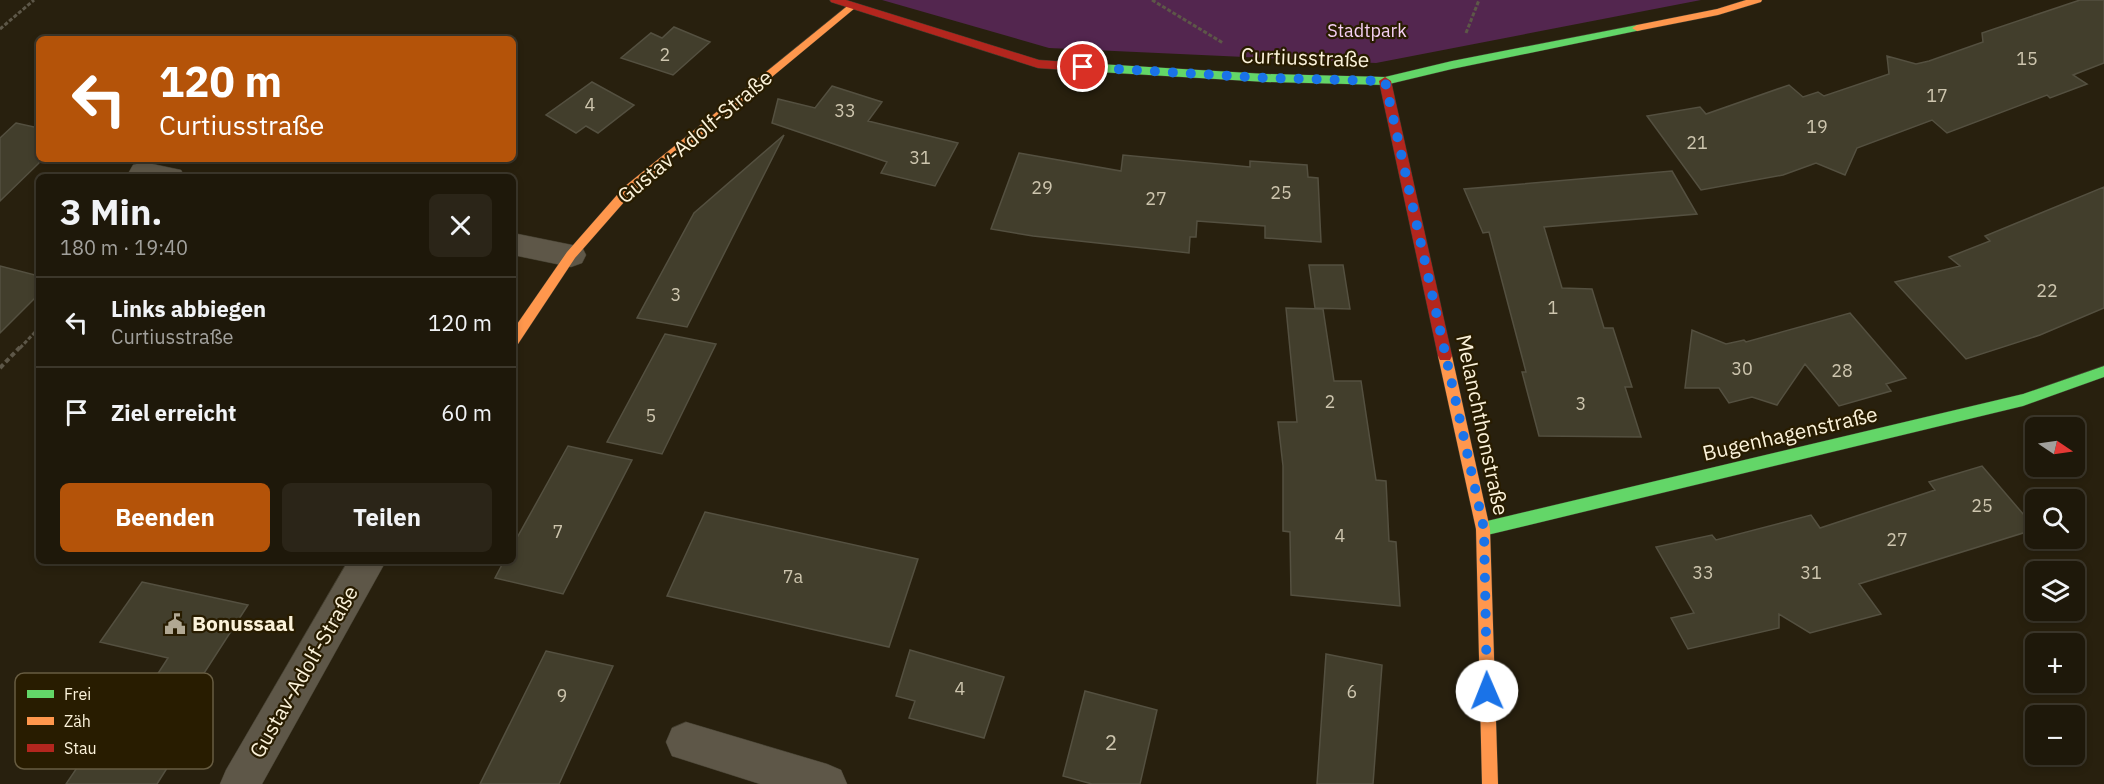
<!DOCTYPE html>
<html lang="de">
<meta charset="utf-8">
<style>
body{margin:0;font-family:"IBM Plex Sans",sans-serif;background:#2b2518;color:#f1f3f6;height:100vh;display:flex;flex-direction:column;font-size:22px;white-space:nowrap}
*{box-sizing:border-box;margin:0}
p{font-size:20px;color:#a1a09c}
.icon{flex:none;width:33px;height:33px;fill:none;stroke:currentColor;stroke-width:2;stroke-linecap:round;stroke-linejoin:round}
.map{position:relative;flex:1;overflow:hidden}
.side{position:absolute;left:36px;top:174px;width:480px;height:390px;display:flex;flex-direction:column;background:#1e180a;border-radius:9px;box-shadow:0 3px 9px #0003,0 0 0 2px #3c372b}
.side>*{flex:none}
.banner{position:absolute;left:36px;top:36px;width:480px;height:126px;border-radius:9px;box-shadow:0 3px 9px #0003,0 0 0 2px #3c372b;background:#b45309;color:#fff;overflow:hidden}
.needle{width:39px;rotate:103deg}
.buttons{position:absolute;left:2025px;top:417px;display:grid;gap:12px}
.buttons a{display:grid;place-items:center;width:60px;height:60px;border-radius:9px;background:#1e180a;box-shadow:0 3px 9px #0003,0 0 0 2px #3c372b;font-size:30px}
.pin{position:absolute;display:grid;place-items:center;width:51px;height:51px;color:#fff;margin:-26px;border:3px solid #fff;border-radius:50%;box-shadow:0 2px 6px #0007}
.me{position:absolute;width:66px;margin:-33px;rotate:359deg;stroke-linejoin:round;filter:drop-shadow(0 0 4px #0008)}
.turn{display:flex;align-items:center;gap:21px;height:126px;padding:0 24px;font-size:27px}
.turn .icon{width:78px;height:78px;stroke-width:2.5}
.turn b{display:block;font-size:42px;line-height:51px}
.round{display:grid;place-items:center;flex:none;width:63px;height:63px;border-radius:9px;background:#2b2518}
.summary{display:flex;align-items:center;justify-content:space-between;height:102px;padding:0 24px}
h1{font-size:36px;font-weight:700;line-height:45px}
.primary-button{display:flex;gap:12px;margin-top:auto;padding:12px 24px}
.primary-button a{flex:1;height:69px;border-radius:9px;background:#b45309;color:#fff;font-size:24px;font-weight:700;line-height:69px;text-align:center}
.primary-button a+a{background:#2b2518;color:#f1f3f6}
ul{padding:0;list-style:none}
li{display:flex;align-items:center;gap:18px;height:90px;padding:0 24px;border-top:2px solid #3c372b}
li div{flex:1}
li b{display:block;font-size:22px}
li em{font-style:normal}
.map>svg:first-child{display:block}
</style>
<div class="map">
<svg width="2104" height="784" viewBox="0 0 2104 784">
<rect width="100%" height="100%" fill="#28200e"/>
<path fill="#53264f" d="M882 0H1701L1376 63 1049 48Z"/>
<path fill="#423e2c" stroke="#545040" stroke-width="1.5" d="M2080 0H2104V63L2073 75 2087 84 2050 98 2047 95 1947 133 1932 120 1857 148 1845 175 1816 163 1783 175 1701 190 1647 116 1700 107 1706 114 1789 85 1803 97 1818 92 1824 96 1889 74 1887 56 1916 64 1929 61 1983 42 1982 33Z
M674 27 710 42 673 75 621 58 651 33 662 38Z
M592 82 634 105 598 133 586 126 576 133 546 115Z
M832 86 882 102 868 121 958 143 935 186 881 173 887 162 772 123 778 99 815 108Z
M16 123 39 128V163L0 201V138Z
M784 135 687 327 637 318 694 213Z
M1019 153 1121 171 1123 155 1250 167V161L1307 165 1308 177 1318 178 1321 242 1265 238V226L1197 221 1196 237H1190L1189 253 1033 236 991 229Z
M1672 171 1697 214 1544 227 1562 288 1592 289 1604 328H1613L1632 387H1625L1641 437 1539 436 1522 372H1526L1489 232 1483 233 1464 189Z
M2104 187V308L2040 335 1966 359 1895 282 1960 266 1949 257 1990 241 1985 236Z
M1309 265H1343L1350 309 1315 308Z
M0 266 39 276V294L0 333Z
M1286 308 1323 309 1334 381H1361L1376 480 1386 481 1389 541 1396 542 1400 606 1291 595 1290 532 1283 531V466L1278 422H1297Z
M1850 313 1906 378 1886 384 1891 391 1839 406 1805 364 1777 405 1752 397 1729 403 1719 388H1685L1692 330 1726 344 1744 340 1746 342Z
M665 334 716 344 662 454 607 442Z
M568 446 632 460 563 594 495 578 504 561H513V545Z
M1982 466 2036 529 1859 584 1881 614 1810 633 1779 614V628L1688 649 1671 618 1694 613 1656 547 1712 535 1716 540 1811 515 1820 528 1935 490 1929 482Z
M705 512 918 559 889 647 667 596Z
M142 582 248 605 168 729 188 735 157 784H66L112 716 128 720 168 658 100 642Z
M910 650 1004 677 984 738 909 718 915 701 896 696Z
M546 651 613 666 559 784H480Z
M1326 654 1382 665 1373 784H1317Z
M1085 691 1157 710 1140 784H1092L1063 776Z"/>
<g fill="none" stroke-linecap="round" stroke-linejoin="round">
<defs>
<path id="street" d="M143 162 181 170 185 177H131L129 172 133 165Z
M513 233 582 247 586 255 582 263 571 267 513 255Z
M348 561H386L262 784H220L226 770Z
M686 722 827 764 841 770 847 784H760L672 756 666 742 672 728Z"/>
<path id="fast" d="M1637 25 1641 26V30L1452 69 1385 85 1266 82 1082 71 1077 67 1082 63 1266 74 1385 77 1452 61Z
M2104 366V377L2023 406 1483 536 1478 534 1476 529 1478 524 1483 522 2023 394Z"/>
<path id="slow" d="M1746 0H1762L1761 2 1718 15 1637 31 1632 28 1637 25 1717 9Z
M851 3 855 4V8L632 193 575 258 518 344 513 345V330L567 252 624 187Z
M1445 351 1450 352 1452 356 1490 529 1498 784H1482L1476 529 1438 356 1440 352Z"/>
<path id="jam" d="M830 0H846L1039 60 1082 63 1087 67 1082 71 1038 68 831 2Z
M1385 77 1391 81 1452 356 1450 360H1440L1438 356 1379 81Z"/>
</defs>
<use href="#street" stroke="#433e2f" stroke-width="1"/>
<use href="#fast" stroke="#433e2f" stroke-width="1"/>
<use href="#slow" stroke="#433e2f" stroke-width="1"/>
<use href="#jam" stroke="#433e2f" stroke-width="1"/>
<path stroke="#5d5748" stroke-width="3" stroke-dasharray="4 2" stroke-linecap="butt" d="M1152 0 1223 43
M0 29 34 0
M1466 33 1479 0
M20 348 39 328"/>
<path stroke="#5d5748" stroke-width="4" stroke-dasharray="5 3" stroke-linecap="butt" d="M0 368 21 346"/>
<use href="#street" fill="#5e5748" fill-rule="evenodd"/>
<use href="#fast" fill="#63d668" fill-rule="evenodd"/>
<use href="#slow" fill="#ff974d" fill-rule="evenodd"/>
<use href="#jam" fill="#b3261e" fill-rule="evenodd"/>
</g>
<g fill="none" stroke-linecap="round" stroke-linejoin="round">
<path stroke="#1a73e8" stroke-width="10" stroke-dasharray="0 18" d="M1083 67 1266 78 1385 81 1484 529 1487 691"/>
</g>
<defs>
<symbol id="civic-bare" viewBox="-9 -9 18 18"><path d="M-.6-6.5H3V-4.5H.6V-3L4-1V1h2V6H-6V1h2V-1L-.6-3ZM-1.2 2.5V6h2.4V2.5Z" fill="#b1a893" stroke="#281c00" stroke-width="2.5" paint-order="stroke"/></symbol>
</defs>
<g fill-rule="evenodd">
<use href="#civic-bare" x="160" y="609" width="30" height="30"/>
</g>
<g text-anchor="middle" stroke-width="4.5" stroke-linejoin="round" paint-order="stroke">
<g font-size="18" fill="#f5d0f3" stroke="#281c00">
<text x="1367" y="37">Stadtpark</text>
</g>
<g font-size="18" fill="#cdc5ae">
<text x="665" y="61">2</text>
<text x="2027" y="65">15</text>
<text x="1937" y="102">17</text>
<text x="590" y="111">4</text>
<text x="845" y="117">33</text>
<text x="1817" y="133">19</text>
<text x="1697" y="149">21</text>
<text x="920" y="164">31</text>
<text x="1042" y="194">29</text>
<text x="1281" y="199">25</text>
<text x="1156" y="205">27</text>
<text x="2047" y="297">22</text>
<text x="676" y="301">3</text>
<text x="1553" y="314">1</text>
<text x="1742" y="375">30</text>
<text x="1842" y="377">28</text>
<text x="1330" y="408">2</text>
<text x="1581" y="410">3</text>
<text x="651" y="422">5</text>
<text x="1982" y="512">25</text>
<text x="558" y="538">7</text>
<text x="1340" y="542">4</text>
<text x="1897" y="546">27</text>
<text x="1703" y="579">33</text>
<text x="1811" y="579">31</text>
<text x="793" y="583">7a</text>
<text x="960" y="695">4</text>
<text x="1352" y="698">6</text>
<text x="562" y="702">9</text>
</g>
<g font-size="21" fill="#fbf2da" stroke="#281c00">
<text transform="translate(1305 58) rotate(2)" y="7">Curtiusstraße</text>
<text transform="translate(695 137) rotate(-40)" y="7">Gustav-Adolf-Straße</text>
<text transform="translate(1482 425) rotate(78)" y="7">Melanchthonstraße</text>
<text transform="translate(1790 434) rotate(-13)" y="7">Bugenhagenstraße</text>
<text transform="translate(304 672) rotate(-60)" y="7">Gustav-Adolf-Straße</text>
</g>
<g font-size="21" font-weight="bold" fill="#fbf2da" stroke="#281c00" text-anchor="start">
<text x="192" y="631">Bonussaal</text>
</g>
<g font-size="21" fill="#cdc5ae">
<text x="1111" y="750">2</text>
</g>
</g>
<rect x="15" y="673" width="198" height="96" rx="9" fill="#281c00" stroke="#675c41" stroke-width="1.5"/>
<rect x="27" y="690" width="27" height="8" fill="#63d668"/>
<rect x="27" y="717" width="27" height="8" fill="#ff974d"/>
<rect x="27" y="744" width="27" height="8" fill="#b3261e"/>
<g font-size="16" fill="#fbf2da">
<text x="64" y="700">Frei</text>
<text x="64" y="727">Zäh</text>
<text x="64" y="754">Stau</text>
</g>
</svg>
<div class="buttons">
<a><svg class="needle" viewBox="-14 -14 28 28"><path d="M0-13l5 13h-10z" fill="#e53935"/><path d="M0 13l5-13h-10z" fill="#a1a09c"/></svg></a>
<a><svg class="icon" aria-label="search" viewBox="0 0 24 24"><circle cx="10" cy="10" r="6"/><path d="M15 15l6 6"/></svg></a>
<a><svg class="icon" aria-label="layers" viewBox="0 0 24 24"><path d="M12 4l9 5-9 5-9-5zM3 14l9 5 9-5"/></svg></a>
<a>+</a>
<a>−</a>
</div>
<div class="pin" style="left:1083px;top:67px;background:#d93025"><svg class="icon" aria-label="arrive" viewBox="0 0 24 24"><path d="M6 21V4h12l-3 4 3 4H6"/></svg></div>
<svg class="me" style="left:1487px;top:691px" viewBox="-20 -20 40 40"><circle r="19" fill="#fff"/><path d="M0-13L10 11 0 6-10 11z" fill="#1a73e8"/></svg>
<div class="banner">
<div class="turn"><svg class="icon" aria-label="left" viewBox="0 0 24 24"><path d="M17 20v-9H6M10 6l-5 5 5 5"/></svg><div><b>120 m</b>Curtiusstraße</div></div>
</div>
<section class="side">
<div class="summary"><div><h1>3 Min.</h1><p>180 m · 19:40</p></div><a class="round"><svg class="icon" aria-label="close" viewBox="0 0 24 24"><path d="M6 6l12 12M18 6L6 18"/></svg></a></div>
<ul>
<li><svg class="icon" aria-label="left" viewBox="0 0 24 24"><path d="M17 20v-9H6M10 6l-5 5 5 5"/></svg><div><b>Links abbiegen</b><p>Curtiusstraße</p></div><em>120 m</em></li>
<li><svg class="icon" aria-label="arrive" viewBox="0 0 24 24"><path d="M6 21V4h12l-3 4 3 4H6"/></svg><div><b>Ziel erreicht</b></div><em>60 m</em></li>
</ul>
<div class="primary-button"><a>Beenden</a><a>Teilen</a></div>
</section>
</div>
